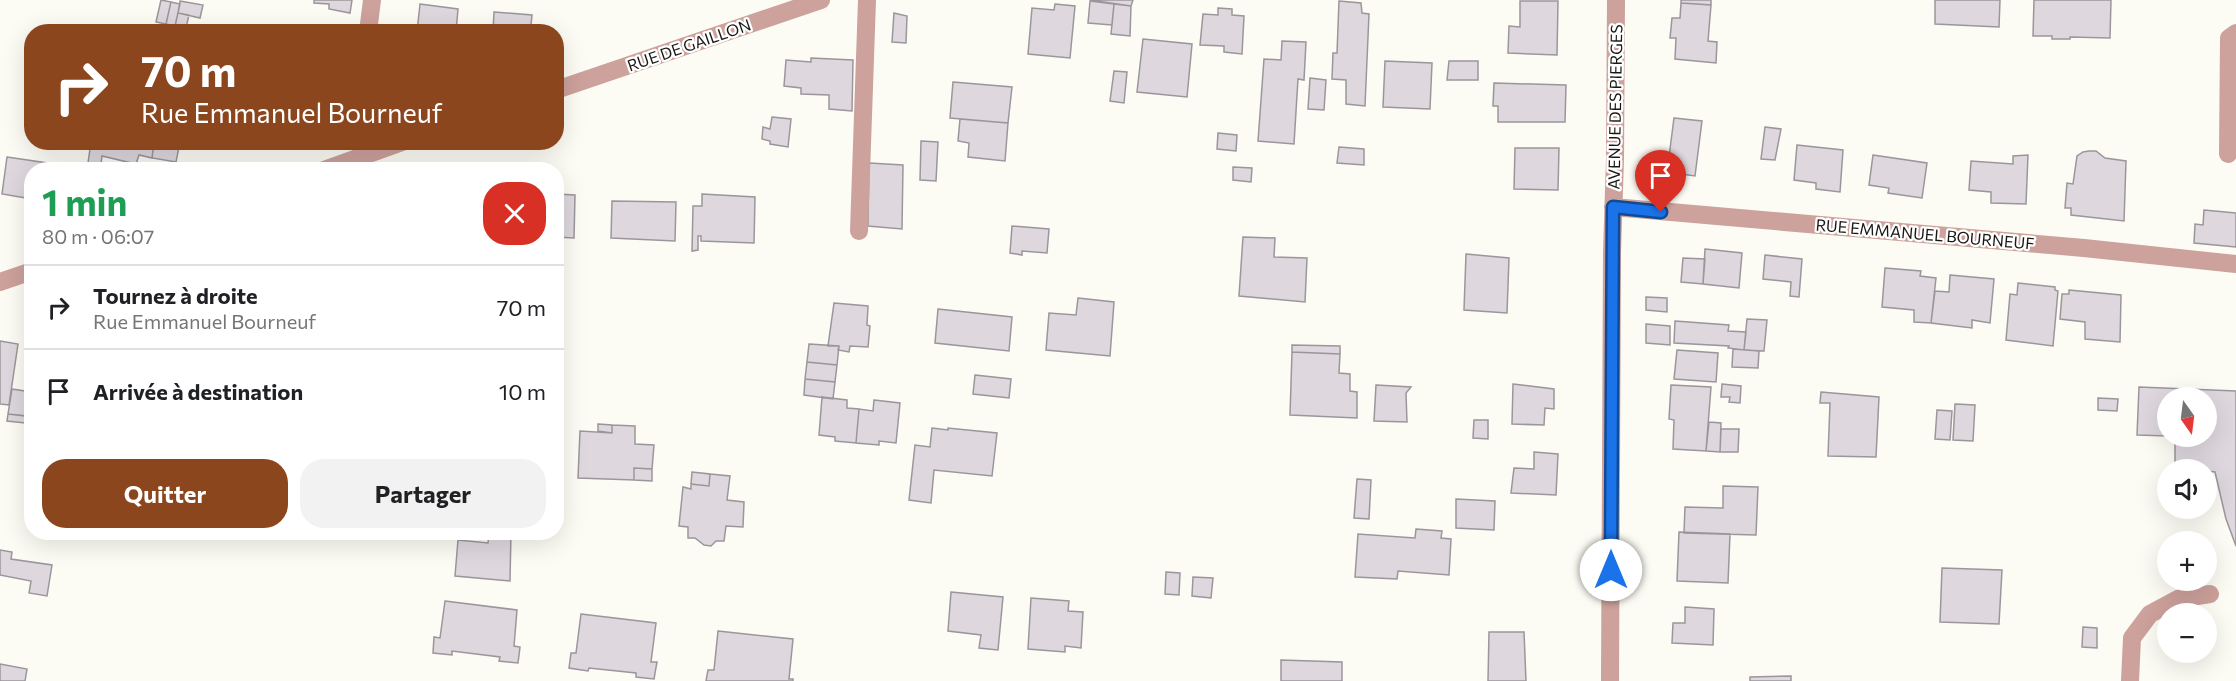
<!DOCTYPE html>
<html lang="fr">
<meta charset="utf-8">
<style>
body{margin:0;font-family:Commissioner,sans-serif;background:#f2f2f2;color:#202124;height:100vh;display:flex;flex-direction:column;font-size:22px;white-space:nowrap}
*{box-sizing:border-box;margin:0}
p{font-size:20px;color:#757577}
.icon{flex:none;width:33px;height:33px;fill:none;stroke:currentColor;stroke-width:2;stroke-linecap:round;stroke-linejoin:round}
.map{position:relative;flex:1;overflow:hidden}
.panel{position:absolute;left:24px;top:162px;width:540px;height:378px;display:flex;flex-direction:column;background:#fff;border-radius:24px;box-shadow:0 6px 24px #0002}
.panel>*{flex:none}
.hud{position:absolute;left:24px;top:24px;width:540px;height:126px;border-radius:24px;box-shadow:0 6px 24px #0002;background:#8b461d;color:#fff;overflow:hidden}
.needle{width:39px;rotate:166deg}
.controls{position:absolute;left:2157px;top:387px;display:grid;gap:12px}
.controls a{display:grid;place-items:center;width:60px;height:60px;border-radius:50%;background:#fff;box-shadow:0 6px 24px #0002;font-size:30px}
.pin{position:absolute;display:grid;place-items:center;width:51px;height:51px;color:#fff;margin:-62px -26px;border-radius:50% 50% 50% 0;rotate:-45deg;box-shadow:0 0 6px #0007}
.pin .icon{rotate:45deg}
.me{position:absolute;width:66px;margin:-33px;rotate:0deg;stroke-linejoin:round;filter:drop-shadow(0 0 4px #0008)}
.turn{display:flex;align-items:center;gap:21px;height:126px;padding:0 18px;font-size:27px}
.turn .icon{width:78px;height:78px;stroke-width:2.5}
.turn b{display:block;font-size:42px;line-height:51px}
.round{display:grid;place-items:center;flex:none;width:63px;height:63px;border-radius:24px;background:#f2f2f2}
.summary{display:flex;align-items:center;justify-content:space-between;height:102px;padding:0 18px}
h1{font-size:36px;font-weight:700;line-height:45px;color:#1e9e55}
.action{display:flex;gap:12px;margin-top:auto;padding:12px 18px}
.action a{flex:1;height:69px;border-radius:24px;background:#8b461d;color:#fff;font-size:24px;font-weight:700;line-height:69px;text-align:center}
.action a+a{background:#f2f2f2;color:#202124}
ul{padding:0;list-style:none}
li{display:flex;align-items:center;gap:18px;height:84px;padding:0 18px;border-top:2px solid #e0e0e0}
li div{flex:1}
li b{display:block;font-size:22px}
li em{font-style:normal}
.map>svg:first-child{display:block}
</style>
<div class="map">
<svg width="2236" height="681" viewBox="0 0 2236 681">
<rect width="100%" height="100%" fill="#fcfbf4"/>
<path fill="#ded8de" stroke="#9b969b" stroke-width="1.5" d="M161 0 171 2 166 24 156 22Z
M314 0H352L350 13 329 9V4L314 3Z
M1090 0H1133L1131 6Z
M1681 0H1711V5L1681 3Z
M1935 0H2000L1999 27 1935 24Z
M2034 0H2111L2110 38 2070 37V39H2052V36H2033Z
M180 1 203 5 200 18 178 13Z
M1090 1 1114 4 1112 25 1088 23Z
M1339 1 1361 3 1362 13 1369 14 1365 106 1346 104V80L1332 79 1333 53H1337Z
M1520 1H1558L1557 55 1508 53 1509 26 1520 27Z
M171 2 180 4 175 26 166 24Z
M1681 3 1711 5 1708 41 1717 42 1716 63 1675 59 1676 38H1670L1672 18H1680Z
M420 4 458 9 456 32H417Z
M1055 4 1075 6 1070 58 1028 54 1032 8 1054 10Z
M1114 4 1131 6 1130 36 1111 34Z
M1218 8 1232 9V15L1244 16 1242 54 1224 52V46L1200 45 1203 14 1218 15Z
M494 12 532 15 531 25 549 27 548 32H493Z
M178 13 189 15 186 28 175 26Z
M894 13 907 16 906 43 892 42Z
M1143 39 1192 44 1187 97 1137 92Z
M1282 41 1306 42 1304 80 1298 79 1294 144 1258 141 1264 59 1281 60Z
M811 58 853 60 852 111 829 109V95L801 94V88L784 86 786 60 811 62Z
M1385 61 1432 63 1430 109 1383 107Z
M1449 61H1478V80H1447Z
M1114 71 1127 72 1124 103 1110 101Z
M1310 78 1326 80 1324 110 1308 109Z
M953 82 1012 87 1008 123 950 118Z
M1494 83 1566 85 1565 122H1498V106H1493Z
M772 117 791 119 788 147 770 144V141L762 139 763 127 770 129Z
M1674 118 1702 121 1695 176 1667 172Z
M960 119 1008 123 1005 161 968 157 969 143 958 141Z
M1765 127 1781 129 1775 160 1761 159Z
M1218 133 1237 135 1236 151 1217 149Z
M921 141 938 142 936 181 920 180Z
M91 142H154L152 158 139 155 136 164 102 156 101 164 88 163Z
M154 142H180L176 162 152 158Z
M1797 145 1843 150 1840 192 1816 189V183L1794 180Z
M1339 147 1364 149V165L1337 163Z
M1515 148H1559L1558 190 1514 189Z
M2089 151H2096L2105 158 2126 161 2124 221 2071 215V208H2065L2067 183 2073 184 2077 156 2083 152Z
M1873 155 1927 163 1922 198 1888 193 1889 188 1869 185Z
M2028 155 2026 204 1991 203V192L1969 190 1971 161 2013 164V156Z
M7 157 68 166V170H32V199L2 194Z
M869 163 903 165 902 229 868 226Z
M1233 167 1252 168 1251 182 1233 180Z
M556 194 575 195 574 238 556 237Z
M702 194 755 197 754 243 701 241V236H698V250L692 251 693 206H702Z
M612 201 676 202 675 241 611 238Z
M2204 210 2236 213V247L2194 243 2195 224 2203 225Z
M1012 226 1049 229 1047 253 1022 251V255L1010 253Z
M1243 237 1275 238 1274 257 1307 258 1305 302 1239 296Z
M1705 249 1742 253 1739 288 1703 284Z
M1466 254 1509 258 1507 313 1464 310Z
M1765 255 1802 259 1799 297 1790 296 1791 282 1763 279Z
M1683 258 1705 259 1703 284 1681 282Z
M1885 268 1921 271 1920 276 1936 278 1931 323 1914 322V310L1882 307Z
M1950 275 1994 279 1990 323 1972 320V328L1931 323 1935 291 1949 292Z
M2018 283 2055 287V290L2058 291 2053 346 2006 340 2010 294 2017 295Z
M2069 290 2121 295 2120 342 2085 339V322L2060 319 2062 294H2069Z
M1646 297 1667 298V312L1646 310Z
M1078 298 1114 302 1110 356 1046 350 1049 313 1076 315Z
M834 303 868 306 867 325 870 326 868 347 850 346 849 352 838 350 839 346H828Z
M938 309 1012 317 1009 351 935 343Z
M1747 319 1767 320 1764 351 1744 350Z
M1675 321 1729 325 1728 331 1746 332 1744 350 1728 348 1729 346 1674 343Z
M1646 324 1670 326V345L1646 343Z
M0 341 18 344 9 405 0 404Z
M809 344 839 346 837 365 807 362Z
M1292 345 1340 346V354L1292 352Z
M1733 349 1759 351 1758 368 1732 367Z
M1677 350 1718 353 1716 382 1674 379Z
M1292 352 1340 354 1339 373 1350 374V391L1357 392V418L1290 415Z
M807 362 837 365 835 382 805 379Z
M975 375 1011 379 1009 398 973 394Z
M805 379 835 382 833 399 804 395Z
M1513 384 1554 389V409L1545 408 1544 425 1512 424Z
M1722 384 1741 386 1740 403 1729 402 1730 397H1721Z
M1376 385 1411 387 1406 393 1407 422 1374 421Z
M1671 385 1711 387 1706 451 1673 449 1674 420 1669 419Z
M2139 387 2236 391V546L2226 519 2215 472 2206 471V470H2175V436H2206V398H2168V436L2137 435Z
M12 389 31 392 28 416 8 414Z
M1821 392 1879 397 1876 457 1828 456 1830 403H1820Z
M822 397 847 400V408L859 409 856 443 835 441V437L819 435Z
M2098 398 2118 399 2117 411 2098 410Z
M874 400 900 403 896 443 879 441V445L856 443 859 409 873 411Z
M1955 404 1975 405 1973 441 1953 440Z
M1937 410 1952 411 1950 440 1935 439Z
M8 414 25 416V423L7 421Z
M1474 420H1488V439L1473 438Z
M1709 422 1721 423 1720 452 1706 451Z
M598 424 612 425V433L598 431Z
M612 425 635 426V444L654 445 652 469 634 468V480L578 478 580 431 612 433Z
M932 428 948 430V428L997 433 992 476 934 470 931 503 909 500 915 445 930 447Z
M1721 429H1739L1738 452H1720Z
M1534 452 1558 454 1556 495 1511 493 1514 468 1534 469Z
M634 468 652 469V481L634 480Z
M692 472 710 474 709 486 691 484Z
M710 474 730 476 727 500 744 502 743 527 726 526 724 541H716L711 546 704 545 695 538H688V527L679 526 683 487 691 489V484L709 486Z
M1357 479 1371 480 1369 519 1354 518Z
M1723 486 1758 487 1756 535 1684 533 1685 507 1723 508Z
M1456 499 1495 501 1494 530 1456 528Z
M1416 529 1442 531 1441 538 1451 539 1449 575 1398 571 1397 579 1355 577 1358 534 1415 538Z
M489 532H511L510 581 455 576 458 540 488 543Z
M1679 532 1730 534 1728 583 1677 581Z
M0 550 12 552 11 559 52 565 47 596 29 593 31 581 0 575Z
M1942 568 2002 570 1999 624 1940 622Z
M1166 572 1180 573 1179 595 1165 594Z
M1193 577 1213 578 1211 598 1192 596Z
M951 592 1003 597 998 650 979 648 981 635 948 631Z
M1031 598 1069 601 1068 611 1083 612 1081 648 1065 646V652L1028 649Z
M445 601 517 610 514 646 520 647 518 663 499 661 500 657 452 651V655L433 653 434 637 440 638Z
M1685 607 1714 609 1713 645 1672 643 1673 623H1685Z
M581 614 656 623 651 662H657L654 679 636 677V673L589 668 588 671 569 668 571 653H576Z
M2083 627 2097 628V648L2082 647Z
M718 631 793 639 789 679H793V681H706L708 670H714Z
M1489 632H1524L1526 681H1488Z
M1281 660 1342 662V681H1281Z
M0 664 27 669 25 681H0Z
M1791 676V681H1750V677Z"/>
<g fill="none" stroke-linecap="round" stroke-linejoin="round">
<path stroke="#cda19c" stroke-width="18" d="M368 32 372 0
M556 90 821 0
M2228 154 2229 38 2236 33
M324 170 402 142
M1613 207 2084 248 2236 264
M859 231 867 0
M0 282 32 271
M1610 681 1612 252 1615 159 1616 0
M2130 681 2132 638 2150 614 2178 599 2210 594"/>
</g>
<g fill="none" stroke-linecap="round" stroke-linejoin="round">
<defs>
<path id="route" d="M1611 570 1613 207 1661 212"/>
</defs>
<use href="#route" stroke="#114b97" stroke-width="15"/>
<use href="#route" stroke="#1a73e8" stroke-width="10"/>
</g>
<g text-anchor="middle" stroke-width="4.5" stroke-linejoin="round" paint-order="stroke">
<g font-size="16" fill="#181815" stroke="#fff">
<text transform="translate(689 45) rotate(-19)" y="6">RUE DE GAILLON</text>
<text transform="translate(1615 107) rotate(-89)" y="6">AVENUE DES PIERGES</text>
<text transform="translate(1925 234) rotate(5)" y="6">RUE EMMANUEL BOURNEUF</text>
</g>
</g>
</svg>
<div class="controls">
<a><svg class="needle" viewBox="-14 -14 28 28"><path d="M0-13l5 13h-10z" fill="#e53935"/><path d="M0 13l5-13h-10z" fill="#757577"/></svg></a>
<a><svg class="icon" aria-label="sound" viewBox="0 0 24 24"><path d="M4 9h4l5-4v14l-5-4H4zM17 9q2 3 0 6"/></svg></a>
<a>+</a>
<a>−</a>
</div>
<div class="pin" style="left:1661px;top:212px;background:#d93025"><svg class="icon" aria-label="arrive" viewBox="0 0 24 24"><path d="M6 21V4h12l-3 4 3 4H6"/></svg></div>
<svg class="me" style="left:1611px;top:570px" viewBox="-20 -20 40 40"><circle r="19" fill="#fff"/><path d="M0-13L10 11 0 6-10 11z" fill="#1a73e8"/></svg>
<div class="hud">
<div class="turn"><svg class="icon" aria-label="right" viewBox="0 0 24 24"><path d="M7 20v-9h11M14 6l5 5-5 5"/></svg><div><b>70 m</b>Rue Emmanuel Bourneuf</div></div>
</div>
<section class="panel">
<div class="summary"><div><h1>1 min</h1><p>80 m · 06:07</p></div><a class="round" style="background:#d93025;color:#fff"><svg class="icon" aria-label="close" viewBox="0 0 24 24"><path d="M6 6l12 12M18 6L6 18"/></svg></a></div>
<ul>
<li><svg class="icon" aria-label="right" viewBox="0 0 24 24"><path d="M7 20v-9h11M14 6l5 5-5 5"/></svg><div><b>Tournez à droite</b><p>Rue Emmanuel Bourneuf</p></div><em>70 m</em></li>
<li><svg class="icon" aria-label="arrive" viewBox="0 0 24 24"><path d="M6 21V4h12l-3 4 3 4H6"/></svg><div><b>Arrivée à destination</b></div><em>10 m</em></li>
</ul>
<div class="action"><a>Quitter</a><a>Partager</a></div>
</section>
</div>
